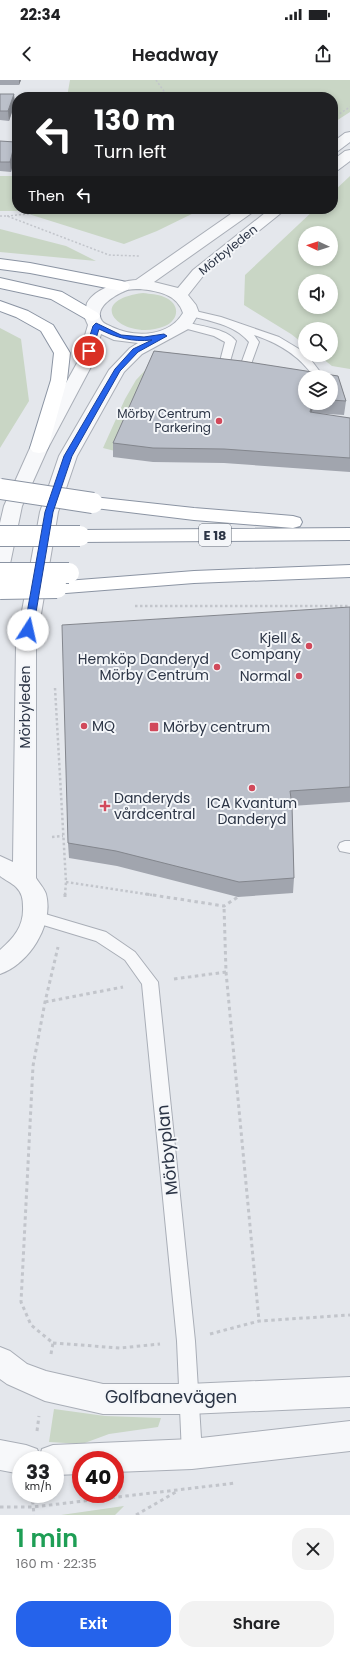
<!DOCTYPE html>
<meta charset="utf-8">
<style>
body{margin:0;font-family:Poppins,sans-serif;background:#f2f2f2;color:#202124;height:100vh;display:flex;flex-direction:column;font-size:15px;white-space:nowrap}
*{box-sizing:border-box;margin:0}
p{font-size:13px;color:#757577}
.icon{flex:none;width:22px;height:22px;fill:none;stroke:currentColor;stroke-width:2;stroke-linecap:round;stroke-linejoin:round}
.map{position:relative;height:1435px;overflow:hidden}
.drawer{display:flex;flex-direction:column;background:#fff;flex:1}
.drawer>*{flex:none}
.guide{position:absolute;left:12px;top:12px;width:326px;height:122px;border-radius:16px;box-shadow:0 2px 6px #0003;background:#202124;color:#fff;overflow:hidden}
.needle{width:26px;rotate:273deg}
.tools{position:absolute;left:298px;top:146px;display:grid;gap:8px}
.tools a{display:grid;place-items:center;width:40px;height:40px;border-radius:50%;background:#fff;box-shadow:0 2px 6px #0003;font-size:20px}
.speed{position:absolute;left:12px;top:1371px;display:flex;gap:8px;font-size:20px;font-weight:700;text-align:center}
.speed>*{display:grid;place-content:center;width:52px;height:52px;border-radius:50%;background:#fff;box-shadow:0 2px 6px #0003;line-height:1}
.speed small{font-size:10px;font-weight:400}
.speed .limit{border:6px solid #d22;background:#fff;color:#111}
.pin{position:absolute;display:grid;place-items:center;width:34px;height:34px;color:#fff;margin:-17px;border:2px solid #fff;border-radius:50%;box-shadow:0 1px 4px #0007}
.me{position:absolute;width:44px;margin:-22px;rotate:10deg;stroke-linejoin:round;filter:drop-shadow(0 0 3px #0008)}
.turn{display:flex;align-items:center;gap:14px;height:84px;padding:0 16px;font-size:18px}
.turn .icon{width:52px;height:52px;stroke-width:2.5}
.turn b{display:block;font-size:28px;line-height:34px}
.then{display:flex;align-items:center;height:38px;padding:0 16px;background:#0003;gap:8px;font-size:15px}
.round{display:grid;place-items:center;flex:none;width:42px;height:42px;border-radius:16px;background:#f2f2f2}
.overview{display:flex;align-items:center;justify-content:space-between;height:68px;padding:0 16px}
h1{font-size:24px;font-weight:600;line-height:30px;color:#1e9e55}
.primary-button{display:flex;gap:8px;margin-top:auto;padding:8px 16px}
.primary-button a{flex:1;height:46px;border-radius:16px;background:#2563eb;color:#fff;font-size:16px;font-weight:600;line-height:46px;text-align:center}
.primary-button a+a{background:#f2f2f2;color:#202124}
.status{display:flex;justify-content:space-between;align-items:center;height:28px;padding:0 20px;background:#fff;direction:ltr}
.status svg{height:11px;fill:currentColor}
header{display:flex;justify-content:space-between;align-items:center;height:52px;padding:0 16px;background:#fff;font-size:18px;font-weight:600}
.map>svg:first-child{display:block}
</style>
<div class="status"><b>22:34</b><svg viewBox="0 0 49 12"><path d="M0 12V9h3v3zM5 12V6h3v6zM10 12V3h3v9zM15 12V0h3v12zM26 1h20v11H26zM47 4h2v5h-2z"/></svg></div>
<header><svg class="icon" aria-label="back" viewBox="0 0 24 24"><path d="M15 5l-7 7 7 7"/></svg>Headway<svg class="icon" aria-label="share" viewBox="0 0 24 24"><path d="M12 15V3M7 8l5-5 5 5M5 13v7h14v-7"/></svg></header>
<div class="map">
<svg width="350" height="1435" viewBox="0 0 350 1435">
<rect width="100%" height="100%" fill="#e4e7ec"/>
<path fill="#c9d6c5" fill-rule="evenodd" d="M70 0H350V32L333 43V17H67Z
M0 96H17V129H202L157 151 124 164 19 131H0Z
M350 96V289L332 286 318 275H331V249H305V265L291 254 244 225 245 195 315 129H333V112ZM305 153H331V179H305ZM305 201H331V227H305Z
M0 149 66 166 96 181 0 172Z
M143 213C150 214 158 214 164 217 180 223 180 239 165 246 125 263 80 221 143 213Z
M0 248 21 259 29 321 0 368Z
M151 284 115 371 103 368 125 319 136 300Z
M54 1329 105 1336 161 1338 158 1347 109 1354 82 1364 49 1362Z
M124 1426 115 1435H61Z"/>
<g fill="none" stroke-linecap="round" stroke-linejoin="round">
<defs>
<path id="service" d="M191 230 221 237 279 257 299 269 308 276 324 297H314C299 275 278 263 254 255L259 262 247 295 242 298 238 297 237 295 249 262C234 244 209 241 187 235L186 233Z
M184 242C199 246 226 248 236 261L226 295 222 296 217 293 225 262 214 256 180 247 179 245Z
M345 761H350V773L340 771 338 767 340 763Z
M35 831 106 852 135 872 158 902 195 1261 202 1374 199 1381 192 1384 185 1381 182 1374 177 1261 142 904 125 880 96 861 30 841 28 837 30 833Z"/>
<path id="tertiary" d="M350 52V62L338 71 333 72V62L345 53Z
M350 70V81L338 90 333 91V80L345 71Z
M238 129H255L253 132 154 202 178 208 193 190 270 129H286L203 196 188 215 196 225 199 233 190 248 142 274 124 292 77 376 58 432 36 564V798C39 803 44 808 46 814 54 845 29 884 0 894V870C14 858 24 846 23 827 23 819 22 813 16 807 12 803 5 800 0 796V776L13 782 16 564 40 432 59 376 109 290 130 268 138 263 114 260 101 254 93 283 48 368 22 426 10 484 7 488 0 490V443L4 426 30 368 77 283 88 245 84 236C85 232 86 227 87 223 95 208 121 201 136 200ZM140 209C158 211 177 214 183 233 169 257 135 258 112 247 109 245 104 244 102 241 93 228 115 215 125 211 129 209 135 209 140 209Z
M0 1267 10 1271 27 1284 46 1291 103 1304H188L350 1297V1327L188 1334H103L45 1321 7 1304 0 1299Z
M350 1341V1371L192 1389 115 1392V1380H81V1394L55 1395V1380H21V1394L0 1390V1360L26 1365 37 1369 40 1376 42 1369 53 1365 192 1359Z"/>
<path id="motorway" d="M0 179 30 183 122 201 128 203 130 206 128 209 122 211 30 193 0 189Z
M0 198 62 212 98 233 100 236 98 239 92 241 86 239 51 219 0 208Z
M0 221 28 231 53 245 70 273 67 300 48 368 45 372 39 373 33 372 30 368 51 300 54 273 41 251 16 237 0 231Z
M93 417 194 428 293 436 300 438 302 442 300 446 293 448 194 440 87 427 84 423 87 419Z
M350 448V460L80 462 73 460 71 456 73 452 80 450Z
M350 485V497L194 503 66 513 59 512 56 507 59 502 66 501 194 491Z"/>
</defs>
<use href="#service" stroke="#a9aeb7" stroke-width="2"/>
<use href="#tertiary" stroke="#a9aeb7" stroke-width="2"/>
<use href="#motorway" stroke="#8b94a3" stroke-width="2"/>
<path stroke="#c2c5cb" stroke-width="1.5" stroke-dasharray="2 2" stroke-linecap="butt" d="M156 0 168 17
M333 38 350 27
M0 136H7L109 175 139 176
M7 136 81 129"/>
<path stroke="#c2c5cb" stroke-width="2.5" stroke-dasharray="2.5 2.5" stroke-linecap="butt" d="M135 526H350
M55 608 66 802 65 815
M52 757 63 756
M66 802 152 815"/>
<path stroke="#c2c5cb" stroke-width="3" stroke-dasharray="3.5 3.5" stroke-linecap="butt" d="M146 814 224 826 238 817
M65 817V814
M226 892 259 1241
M174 899 226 892 224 826
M45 922 123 907
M210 1254 259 1241 350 1235
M53 1263 120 1268 160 1264
M51 1274 53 1263 31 1245 21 1222 33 986 45 922 58 867
M37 1351 39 1336
M32 1414 34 1435
M0 1427H33L236 1403
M136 1435 176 1412"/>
<use href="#service" fill="#f7f8fa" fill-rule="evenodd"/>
<use href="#tertiary" fill="#f7f8fa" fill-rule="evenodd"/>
<use href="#motorway" fill="#fff" fill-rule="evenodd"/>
<defs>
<path id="motorway-bridge" d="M0 409 93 423
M0 456H80
M0 493H69
M0 509 57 508"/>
</defs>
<use href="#motorway-bridge" stroke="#8b94a3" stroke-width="22" stroke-linecap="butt"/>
<use href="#motorway-bridge" stroke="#fff" stroke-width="20"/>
</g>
<path fill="#a1a5ae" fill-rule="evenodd" d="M0 0H21L19 5H0Z
M0 14 15 23 9 41 0 40Z
M0 61 15 62 16 71 11 92 0 91Z
M154 271 242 281 338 296 346 321 344 335 312 333 350 338V392L224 383 153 382 113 377V363ZM305 297H331V323H305Z
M350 527V722L292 726 294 798 293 813 238 817 117 786 69 778 68 763Z"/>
<path fill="#83868d" d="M19 0H21L19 5Z
M14 14 15 23 9 41 8 31Z
M15 62 16 71 11 92 10 82Z
M312 323H313L312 332 309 346 310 332Z"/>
<path fill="#bbc0ca" stroke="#83868d" d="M0 14H14L8 31H0Z
M0 61 15 62 10 82H0Z
M154 271 242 281 338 296 346 321 331 320V297H305V323H312L310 332 350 338V378L224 369 153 368 113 363Z
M350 527V707L290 711 292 726 294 798 239 802 116 771 68 763 62 545Z"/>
<path fill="#2563eb" stroke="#184099" d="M96 243 121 255 144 257 164 254 167 256 138 272 120 291 72 376 53 432 33 550 28 553 24 550 45 432 64 376 115 289 133 269 152 260C132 262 117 258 99 249L92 271 86 272 85 271 93 246Z"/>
<g fill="#d1495b" stroke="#f4f6f9" stroke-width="1.5">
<circle cx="219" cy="341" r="4"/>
<circle cx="309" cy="566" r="4"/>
<circle cx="217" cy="587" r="4"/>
<circle cx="299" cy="596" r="4"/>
<circle cx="84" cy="646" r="4"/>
<rect x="149" y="642" width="10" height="10" rx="2"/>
<circle cx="252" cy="708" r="4"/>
<path d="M103 720h4v4h4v4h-4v4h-4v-4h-4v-4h4z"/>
</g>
<g text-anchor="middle" stroke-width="4" stroke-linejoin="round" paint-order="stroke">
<g font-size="12" fill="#2b3445" stroke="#f4f6f9">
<text transform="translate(228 170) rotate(-39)" y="4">Mörbyleden</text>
</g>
<g font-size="12" fill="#2b3445" stroke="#f4f6f9" text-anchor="end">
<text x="211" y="338">Mörby Centrum<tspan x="211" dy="14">Parkering</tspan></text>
</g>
<rect fill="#f4f6f9" stroke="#676e7b" stroke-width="1" x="199" y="444" width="32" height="22" rx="3"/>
<g font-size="13" font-weight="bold" fill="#2b3445">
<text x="215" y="460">E 18</text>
</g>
<g font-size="14" fill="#2b3445" stroke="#f4f6f9" text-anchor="end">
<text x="301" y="563">Kjell &amp;<tspan x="301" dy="16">Company</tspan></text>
<text x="209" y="584">Hemköp Danderyd<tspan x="209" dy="16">Mörby Centrum</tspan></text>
<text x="291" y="601">Normal</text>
<text x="92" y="651" text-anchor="start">MQ</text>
<text x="163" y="652" text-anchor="start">Mörby centrum</text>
<text x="114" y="723" text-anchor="start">Danderyds<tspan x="114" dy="16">vårdcentral</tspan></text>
<text x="252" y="728" text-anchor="middle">ICA Kvantum<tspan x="252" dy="16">Danderyd</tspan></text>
</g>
<g font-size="14" fill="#2b3445" stroke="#f4f6f9">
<text transform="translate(25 627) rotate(-90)" y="5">Mörbyleden</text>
</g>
<g font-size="17" fill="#2b3445" stroke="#f4f6f9">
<text transform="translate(167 1070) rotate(-96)" y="6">Mörbyplan</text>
<text x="171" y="1323">Golfbanevägen</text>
</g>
</g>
</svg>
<div class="tools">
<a><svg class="needle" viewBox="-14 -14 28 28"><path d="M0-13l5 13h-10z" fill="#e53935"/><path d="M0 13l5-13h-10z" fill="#757577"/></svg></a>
<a><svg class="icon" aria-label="sound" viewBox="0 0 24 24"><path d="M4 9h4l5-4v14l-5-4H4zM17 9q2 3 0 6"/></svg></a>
<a><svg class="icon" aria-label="search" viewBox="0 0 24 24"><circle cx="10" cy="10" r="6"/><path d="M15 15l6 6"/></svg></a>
<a><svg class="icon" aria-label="layers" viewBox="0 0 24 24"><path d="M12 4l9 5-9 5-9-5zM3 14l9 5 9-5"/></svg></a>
</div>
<div class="speed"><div>33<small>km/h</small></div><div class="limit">40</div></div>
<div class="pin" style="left:89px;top:271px;background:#d93025"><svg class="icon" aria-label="arrive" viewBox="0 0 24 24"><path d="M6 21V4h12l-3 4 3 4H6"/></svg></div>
<svg class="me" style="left:28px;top:550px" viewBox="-20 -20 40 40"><circle r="19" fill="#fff"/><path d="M0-13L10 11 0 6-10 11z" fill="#2563eb"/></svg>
<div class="guide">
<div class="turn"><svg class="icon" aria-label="left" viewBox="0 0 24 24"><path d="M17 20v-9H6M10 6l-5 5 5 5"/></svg><div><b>130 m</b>Turn left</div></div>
<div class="then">Then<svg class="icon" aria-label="left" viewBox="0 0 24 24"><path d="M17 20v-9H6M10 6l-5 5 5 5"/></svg></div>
</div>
</div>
<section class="drawer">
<div class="overview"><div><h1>1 min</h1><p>160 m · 22:35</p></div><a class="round"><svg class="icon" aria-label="close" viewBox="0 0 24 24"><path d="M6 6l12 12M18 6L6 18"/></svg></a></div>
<div class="primary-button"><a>Exit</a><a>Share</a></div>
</section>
